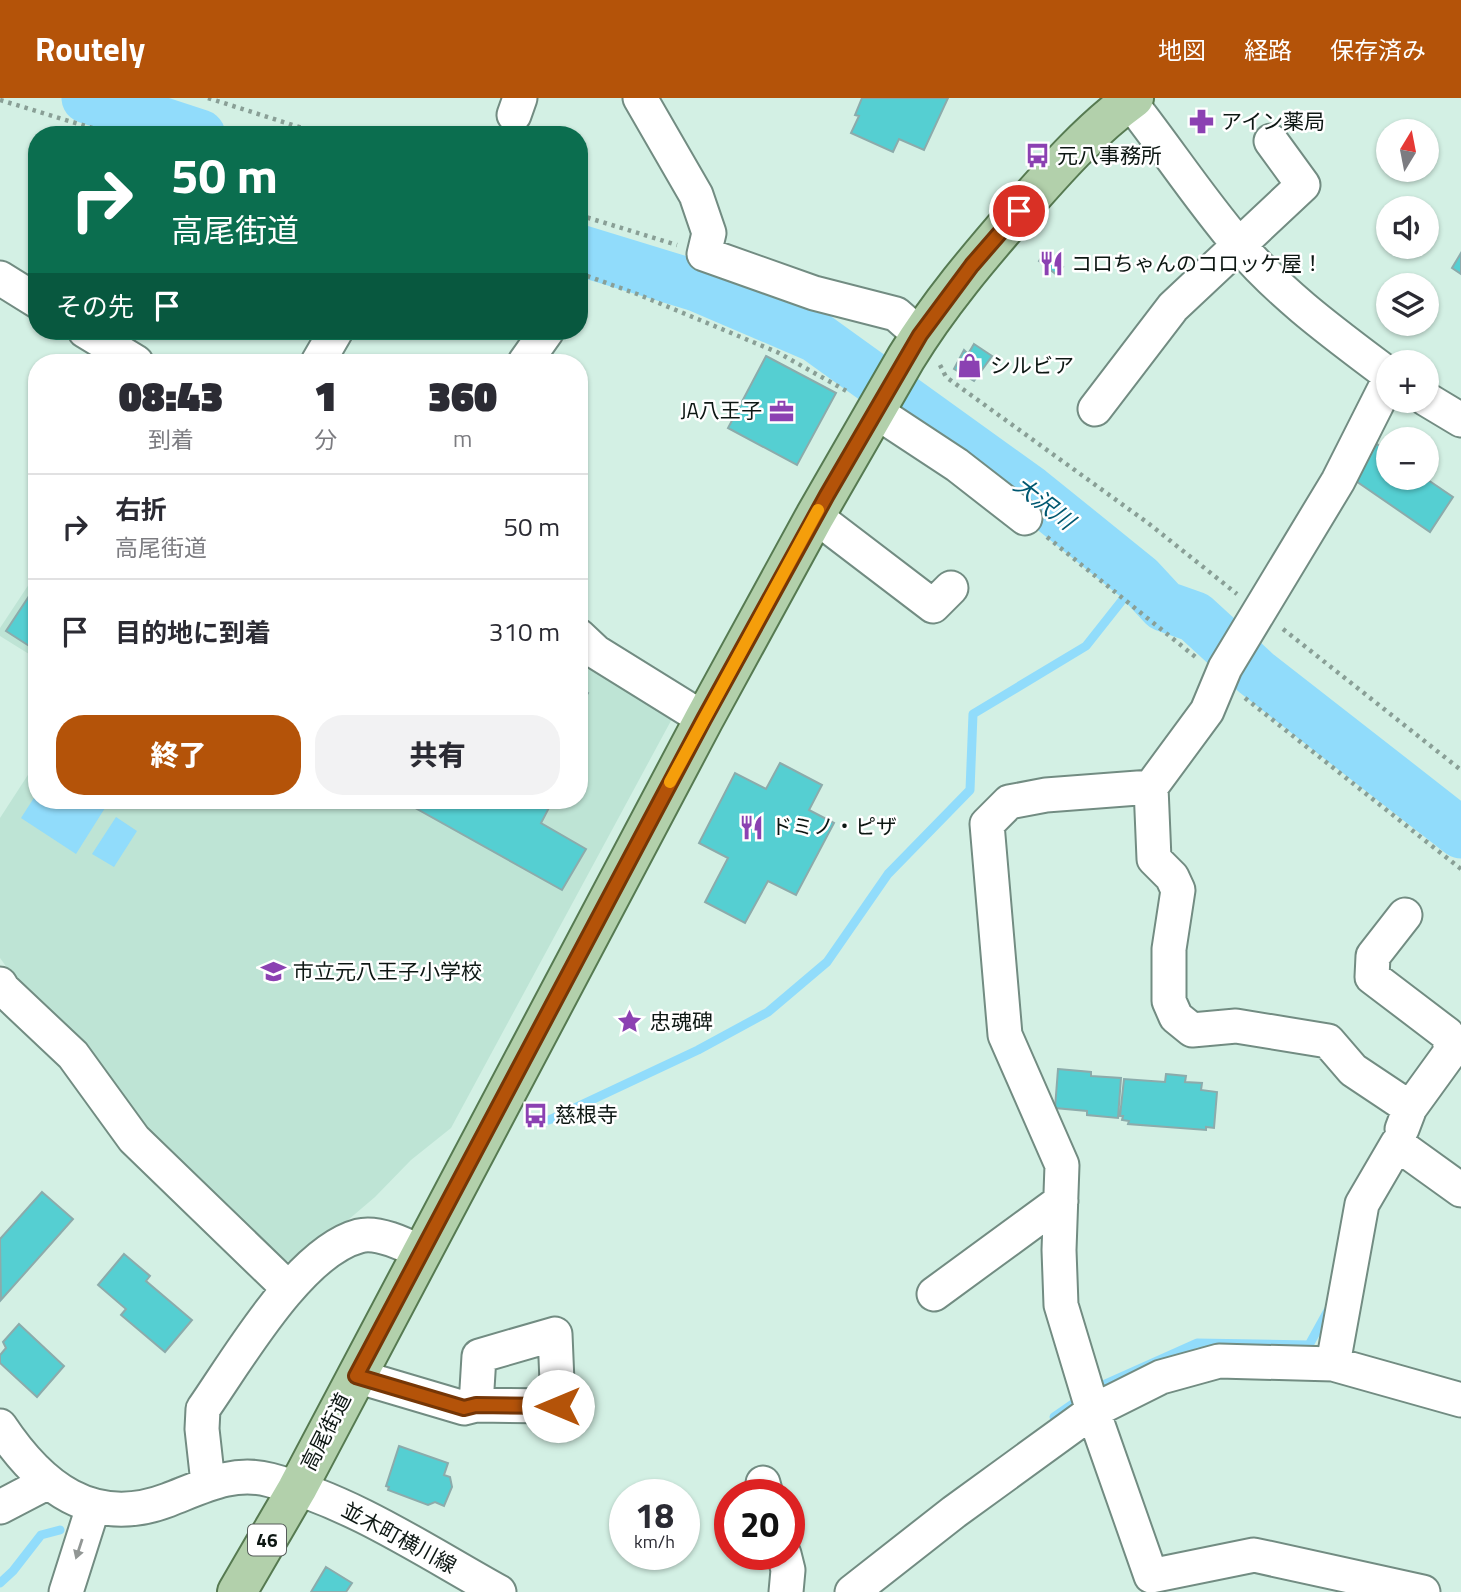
<!DOCTYPE html>
<html lang="ja">
<meta charset="utf-8">
<style>
body{margin:0;font-family:"Titillium Web","Noto Sans JP",sans-serif;background:#f2f2f3;color:#2b2b33;height:100vh;display:flex;flex-direction:column;font-size:26px;white-space:nowrap}
*{box-sizing:border-box;margin:0}
p{font-size:23px;color:#7c7c81}
.icon{flex:none;width:38px;height:38px;fill:none;stroke:currentColor;stroke-width:2;stroke-linecap:round;stroke-linejoin:round}
.map{position:relative;flex:1;overflow:hidden}
.drawer{position:absolute;left:28px;top:256px;width:560px;height:455px;display:flex;flex-direction:column;background:#fff;border-radius:28px;box-shadow:0 2px 5px #0004}
.drawer>*{flex:none}
.top-card{position:absolute;left:28px;top:28px;width:560px;height:214px;border-radius:28px;box-shadow:0 2px 5px #0004;background:#0b6e4f;color:#fff;overflow:hidden}
.needle{width:46px;rotate:10deg}
.fabs{position:absolute;left:1376px;top:21px;display:grid;gap:14px}
.fabs a{display:grid;place-items:center;width:63px;height:63px;border-radius:50%;background:#fff;box-shadow:0 2px 5px #0004;font-size:35px}
.speed{position:absolute;left:609px;top:1381px;display:flex;gap:14px;font-size:35px;font-weight:700;text-align:center}
.speed>*{display:grid;place-content:center;width:91px;height:91px;border-radius:50%;background:#fff;box-shadow:0 2px 5px #0004;line-height:1}
.speed small{font-size:18px;font-weight:400}
.speed .limit{border:10px solid #d22;background:#fff;color:#111}
.pin{position:absolute;display:grid;place-items:center;width:60px;height:60px;color:#fff;margin:-30px;border:4px solid #fff;border-radius:50%;box-shadow:0 2px 7px #0007}
.me{position:absolute;width:77px;margin:-38px;rotate:270deg;stroke-linejoin:round;filter:drop-shadow(0 0 5px #0008)}
.turn{display:flex;align-items:center;gap:24px;height:147px;padding:0 28px;font-size:32px}
.turn .icon{width:91px;height:91px;stroke-width:2.5}
.turn b{display:block;font-size:49px;line-height:60px}
.then{display:flex;align-items:center;height:66px;padding:0 28px;background:#0003;gap:14px;font-size:26px}
.eta{display:flex;justify-content:space-evenly;align-items:center;height:119px;text-align:center}
.eta b{font-size:42px;font-weight:800;line-height:49px}
.action{display:flex;gap:14px;margin-top:auto;padding:14px 28px}
.action a{flex:1;height:80px;border-radius:28px;background:#b45309;color:#fff;font-size:28px;font-weight:800;line-height:80px;text-align:center}
.action a+a{background:#f2f2f3;color:#2b2b33}
ul{padding:0;list-style:none}
li{display:flex;align-items:center;gap:21px;height:105px;padding:0 28px;border-top:2px solid #e1e1e2}
li div{flex:1}
li b{display:block;font-size:26px}
li em{font-style:normal}
header{display:flex;align-items:center;gap:42px;box-sizing:border-box;height:98px;padding:0 35px;background:#b45309;color:#fff}
header strong{font-size:33px}
nav{display:flex;gap:38px;margin-inline-start:auto;font-size:24px}
.map>svg:first-child{display:block}
</style>
<header>
<strong>Routely</strong>
<nav><a>地図</a><a>経路</a><a>保存済み</a></nav>
</header>
<div class="map">
<svg width="1461" height="1494" viewBox="0 0 1461 1494">
<rect width="100%" height="100%" fill="#d3f0e4"/>
<path fill="#bee4d5" d="M37 474V561L0 538V530Z
M579 553 673 619 451 1030 411 1062 375 1099 294 1168 291 1163H277L144 1033 20 888 0 860V720L37 663V702H579Z"/>
<path fill="#91dcfb" d="M37 695V702H110L76 756 21 720Z
M116 719 137 733 114 769 92 756Z"/>
<g fill="none" stroke-linecap="round" stroke-linejoin="round">
<path stroke="#91dcfb" stroke-width="9" d="M549 1022 698 952 768 914 827 864 888 776 970 692 973 616 1086 548 1139 481
M1094 1291 1197 1245 1309 1247 1330 1209
M1054 1319 1080 1301
M0 1485 13 1473 41 1437 60 1432"/>
<path stroke="#91dcfb" stroke-width="51" d="M87 0 200 37
M579 152 697 188 816 239 1030 393 1139 481 1164 508 1195 519 1256 575 1461 735"/>
</g>
<path fill="#55cfd2" stroke="#8cabab" stroke-width="2" d="M862 0H948L924 52 899 41 893 54 851 35 859 18 855 17Z
M1045 154 1063 169 1057 177 1039 163Z
M1461 155V176L1452 170Z
M974 246 992 258 974 283 954 271 964 252 968 256Z
M766 258 836 295 797 367 728 330Z
M1377 346 1388 354V380H1425L1453 399 1430 434 1353 381Z
M37 486V553L6 533Z
M579 589 588 595 579 610Z
M780 665 822 687 809 712 834 725 796 797 768 783 745 825 705 804 728 760 699 745 735 675 766 691Z
M401 702H553L541 725 586 751 562 792Z
M1058 971 1091 974V978L1121 980 1118 1020 1087 1017V1013L1055 1010Z
M1166 976 1186 978 1185 984 1202 985 1201 992 1217 994 1214 1030 1206 1029V1032L1128 1026 1129 1023 1122 1022 1123 1018H1120L1124 981 1165 984Z
M42 1094 73 1121 1 1202 0 1141Z
M124 1156 150 1178 146 1183 192 1222 165 1254 121 1217 126 1211 98 1187Z
M19 1226 64 1268 37 1299 0 1265V1257L6 1250 3 1244Z
M399 1348 448 1365 444 1377 450 1379 452 1389 444 1408 435 1404 428 1407 388 1392 389 1389 386 1388Z
M326 1469 352 1485 346 1494H311Z"/>
<g fill="none" stroke-linecap="round" stroke-linejoin="round">
<defs>
<path id="minor" d="M640 0 696 97 709 135 704 156 814 195 896 216 920 237
M1127 0C1165 48 1198 99 1238 146 1281 197 1335 236 1388 276
M514 17 520 0
M0 180 37 203
M85 233 136 264
M318 264 336 233
M525 264 547 233
M1426 301 1461 322
M1095 311 1173 209 1303 87 1271 43
M875 313 957 367 1025 420
M815 418 933 508 951 490
M579 538 596 554 704 621
M1151 689 1207 613 1225 570 1338 383 1388 284
M0 886 3 891 73 957 134 1041 288 1190
M1410 1010 1353 972 1328 943 1236 928 1192 932 1176 919 1169 903V851L1178 792 1172 779 1154 761 1151 689 1046 697 1009 704 987 726 1005 937 1062 1067 1059 1152 1061 1207 1093 1313 1151 1478 1254 1457 1423 1494
M1402 1031 1410 1010 1452 952 1447 936 1372 879 1373 858 1405 817
M934 1196 1061 1103
M1333 1266 1362 1106 1397 1046 1461 1092
M356 1278 464 1310 476 1307 558 1308 555 1236 479 1258 476 1307
M0 1328C40 1388 92 1431 168 1402 202 1389 233 1372 270 1382 353 1404 425 1453 499 1494
M208 1385 202 1331 203 1311C238 1261 299 1154 359 1138 377 1133 404 1146 420 1154
M763 1385 766 1396
M0 1409 48 1384
M784 1456 788 1472 786 1494
M66 1494 93 1409
M852 1494 954 1414 1093 1313 1161 1279 1219 1263 1333 1266 1461 1302"/>
<path id="major" d="M237 1494 297 1391 704 621 815 418 906 260C939 206 979 159 1020 112 1055 72 1091 31 1134 0"/>
</defs>
<use href="#minor" stroke="#728c82" stroke-width="37"/>
<use href="#major" stroke="#567a51" stroke-width="42"/>
<path stroke="#899f96" stroke-width="4.5" stroke-dasharray="3.5 5" stroke-linecap="butt" d="M208 0 324 37
M0 2 115 37
M579 117 677 147
M579 175 637 196 777 254 850 295
M940 267 946 279 1148 425 1237 496
M1047 439 1198 561
M1283 531 1461 672
M1245 600 1461 771"/>
<use href="#minor" stroke="#fff" stroke-width="33"/>
<use href="#major" stroke="#b2d0ab" stroke-width="38"/>
</g>
<defs><path id="oneway-solid" d="M-6-.8H1V-3.2L6.5 0L1 3.2V.8H-6Z" transform="scale(1.75)"/></defs>
<use fill="#929795" href="#oneway-solid" transform="translate(79 1451) rotate(108)"/>
<g fill="none" stroke-linecap="round" stroke-linejoin="round">
<defs>
<path id="route" d="M558 1308 476 1307 464 1310 356 1278 704 621 827 397 920 237 972 167 1019 113"/>
</defs>
<use href="#route" stroke="#753606" stroke-width="18"/>
<use href="#route" stroke="#b45309" stroke-width="12"/>
<path stroke="#f59e0b" stroke-width="12" d="M670 684 818 412"/>
</g>
<defs>
<symbol id="pharmacy-bare" viewBox="-9 -9 18 18"><path d="M-2-6h4v4h4v4h-4v4h-4v-4h-4v-4h4Z" fill="#8b41b2" stroke="#fff" stroke-width="2.5" paint-order="stroke"/></symbol>
<symbol id="bus-bare" viewBox="-9 -9 18 18"><path d="M-5-6H5V4H4V6H2V4H-2V6H-4V4H-5ZM-3.5-4V0h7V-4ZM-3.5 1.2v1.5H-2V1.2ZM2 1.2v1.5H3.5V1.2Z" fill="#8b41b2" stroke="#fff" stroke-width="2.5" paint-order="stroke"/></symbol>
<symbol id="restaurant-bare" viewBox="-9 -9 18 18"><path d="M-5-6h1v4h1v-4h1v4h1v-4h1v5L-1.5 .5V6h-2V.5L-5-1ZM5-6V6H3V1.5H1.5Q1.5-4 5-6Z" fill="#8b41b2" stroke="#fff" stroke-width="2.5" paint-order="stroke"/></symbol>
<symbol id="shop-bare" viewBox="-9 -9 18 18"><path d="M-5-2.5h2.3a2.7 3.5 0 0 1 5.4 0H5L5.5 6h-11ZM-1.5-2.5h3a1.5 2.3 0 0 0-3 0Z" fill="#8b41b2" stroke="#fff" stroke-width="2.5" paint-order="stroke"/></symbol>
<symbol id="office-bare" viewBox="-9 -9 18 18"><path d="M-6-3h4V-5.5h4V-3h4V5H-6ZM-1-4.5V-3h2v-1.5ZM-6 0V1H6V0Z" fill="#8b41b2" stroke="#fff" stroke-width="2.5" paint-order="stroke"/></symbol>
<symbol id="school-bare" viewBox="-9 -9 18 18"><path d="M0-5L7-2L0 1L-7-2ZM-4 1L0 2.5L4 1V4Q0 6-4 4Z" fill="#8b41b2" stroke="#fff" stroke-width="2.5" paint-order="stroke"/></symbol>
<symbol id="sight-bare" viewBox="-9 -9 18 18"><path d="M0-6L1.8-2.2L6-1.7L2.9 1.2L3.7 5.4L0 3.3L-3.7 5.4L-2.9 1.2L-6-1.7L-1.8-2.2Z" fill="#8b41b2" stroke="#fff" stroke-width="2.5" paint-order="stroke"/></symbol>
</defs>
<g fill-rule="evenodd">
<use href="#pharmacy-bare" x="1184" y="6" width="35" height="35"/>
<use href="#bus-bare" x="1020" y="40" width="35" height="35"/>
<use href="#restaurant-bare" x="1034" y="148" width="35" height="35"/>
<use href="#shop-bare" x="952" y="250" width="35" height="35"/>
<use href="#office-bare" x="764" y="296" width="35" height="35"/>
<use href="#restaurant-bare" x="734" y="712" width="35" height="35"/>
<use href="#school-bare" x="256" y="856" width="35" height="35"/>
<use href="#sight-bare" x="612" y="906" width="35" height="35"/>
<use href="#bus-bare" x="518" y="1000" width="35" height="35"/>
</g>
<g text-anchor="middle" stroke-width="5" stroke-linejoin="round" paint-order="stroke">
<rect fill="#fff" stroke="#565d5a" stroke-width="2" x="248" y="1426.5" width="38" height="31" rx="5"/>
<g font-size="19" font-weight="bold" fill="#0d1713">
<text x="267" y="1449">46</text>
</g>
<g font-size="21" fill="#0d1713" stroke="#fff" text-anchor="start">
<text x="1221" y="31">アイン薬局</text>
<text x="1057" y="65">元八事務所</text>
<text x="1071" y="173">コロちゃんのコロッケ屋！</text>
<text x="990" y="275">シルビア</text>
<text x="762" y="320" text-anchor="end">JA八王子</text>
<text x="771" y="736">ドミノ・ピザ</text>
<text x="293" y="881">市立元八王子小学校</text>
<text x="650" y="931">忠魂碑</text>
<text x="555" y="1024">慈根寺</text>
</g>
<g font-size="21" fill="#0d1713" stroke="#fff">
<text transform="translate(326 1334) rotate(-63)" y="7">高尾街道</text>
<text transform="translate(399 1440) rotate(28)" y="7">並木町横川線</text>
</g>
<g font-size="23" font-style="italic" fill="#005871" stroke="#fff">
<text transform="translate(1044 405) rotate(38)" y="8">大沢川</text>
</g>
</g>
</svg>
<div class="fabs">
<a><svg class="needle" viewBox="-14 -14 28 28"><path d="M0-13l5 13h-10z" fill="#e53935"/><path d="M0 13l5-13h-10z" fill="#7c7c81"/></svg></a>
<a><svg class="icon" aria-label="sound" viewBox="0 0 24 24"><path d="M4 9h4l5-4v14l-5-4H4zM17 9q2 3 0 6"/></svg></a>
<a><svg class="icon" aria-label="layers" viewBox="0 0 24 24"><path d="M12 4l9 5-9 5-9-5zM3 14l9 5 9-5"/></svg></a>
<a>+</a>
<a>−</a>
</div>
<div class="speed"><div>18<small>km/h</small></div><div class="limit">20</div></div>
<div class="pin" style="left:1019px;top:113px;background:#d93025"><svg class="icon" aria-label="arrive" viewBox="0 0 24 24"><path d="M6 21V4h12l-3 4 3 4H6"/></svg></div>
<svg class="me" style="left:558px;top:1308px" viewBox="-20 -20 40 40"><circle r="19" fill="#fff"/><path d="M0-13L10 11 0 6-10 11z" fill="#b45309"/></svg>
<div class="top-card">
<div class="turn"><svg class="icon" aria-label="right" viewBox="0 0 24 24"><path d="M7 20v-9h11M14 6l5 5-5 5"/></svg><div><b>50 m</b>高尾街道</div></div>
<div class="then">その先<svg class="icon" aria-label="arrive" viewBox="0 0 24 24"><path d="M6 21V4h12l-3 4 3 4H6"/></svg></div>
</div>
<section class="drawer">
<div class="eta">
<div><b>08:43</b><p>到着</p></div>
<div><b>1</b><p>分</p></div>
<div><b>360</b><p>m</p></div>
</div>
<ul>
<li><svg class="icon" aria-label="right" viewBox="0 0 24 24"><path d="M7 20v-9h11M14 6l5 5-5 5"/></svg><div><b>右折</b><p>高尾街道</p></div><em>50 m</em></li>
<li><svg class="icon" aria-label="arrive" viewBox="0 0 24 24"><path d="M6 21V4h12l-3 4 3 4H6"/></svg><div><b>目的地に到着</b></div><em>310 m</em></li>
</ul>
<div class="action"><a>終了</a><a>共有</a></div>
</section>
</div>
